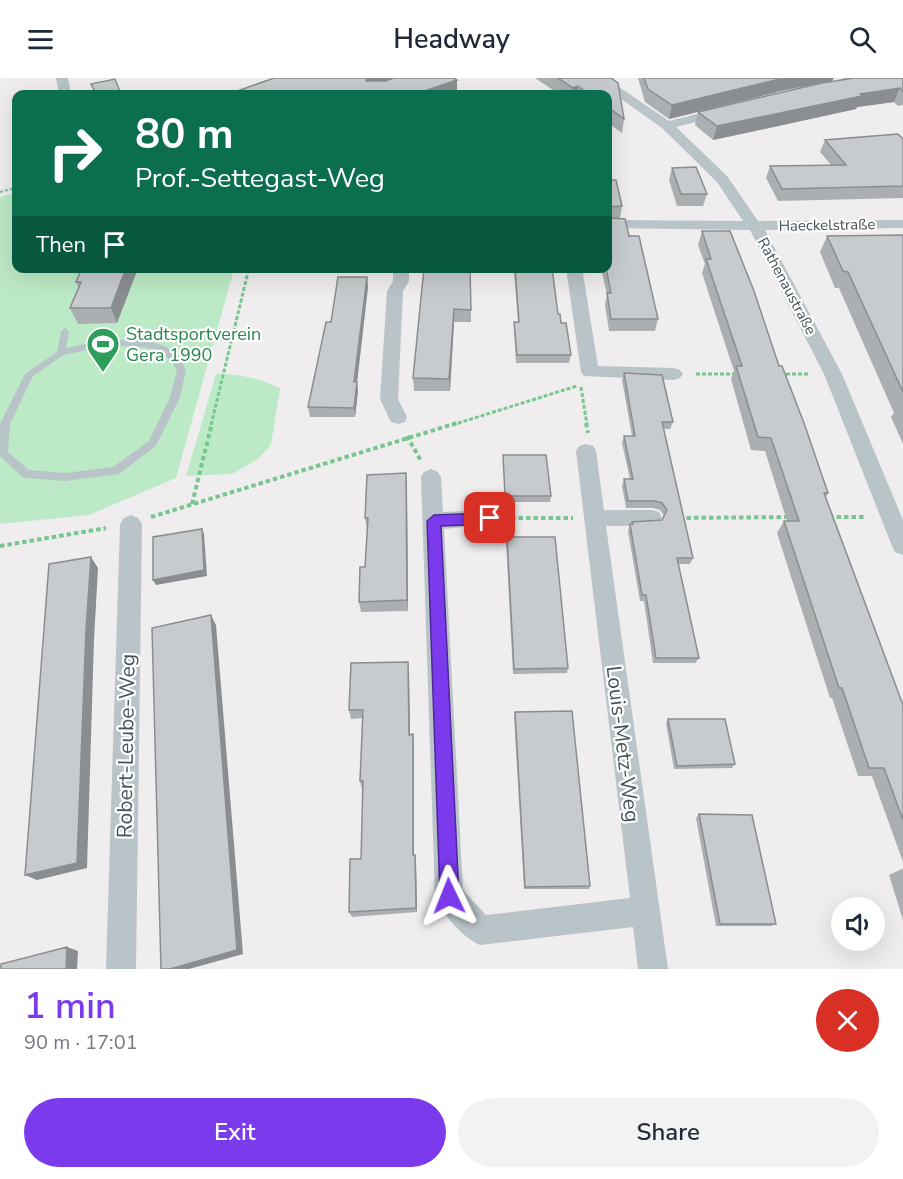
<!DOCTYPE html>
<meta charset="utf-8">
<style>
body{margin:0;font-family:"Nunito Sans",sans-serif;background:#f2f2f3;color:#1f2937;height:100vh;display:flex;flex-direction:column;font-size:22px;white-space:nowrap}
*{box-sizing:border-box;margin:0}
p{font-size:20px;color:#747a83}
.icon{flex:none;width:33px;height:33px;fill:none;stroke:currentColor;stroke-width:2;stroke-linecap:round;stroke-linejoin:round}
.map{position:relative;height:891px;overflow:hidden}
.side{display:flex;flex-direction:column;background:#fff;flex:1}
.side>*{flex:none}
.top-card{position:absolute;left:12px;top:12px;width:600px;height:183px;border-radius:12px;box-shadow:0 6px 24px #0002;background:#0b6e4f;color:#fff;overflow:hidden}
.tools{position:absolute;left:831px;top:819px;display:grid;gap:12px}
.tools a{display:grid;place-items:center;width:54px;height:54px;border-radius:50%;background:#fff;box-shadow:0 6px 24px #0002;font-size:30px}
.pin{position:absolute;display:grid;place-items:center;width:51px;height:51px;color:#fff;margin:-26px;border-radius:12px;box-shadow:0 3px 9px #0006}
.me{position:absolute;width:66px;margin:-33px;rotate:358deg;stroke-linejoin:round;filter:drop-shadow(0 0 4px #0008)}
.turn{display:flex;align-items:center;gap:21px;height:126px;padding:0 24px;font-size:27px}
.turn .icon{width:78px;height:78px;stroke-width:2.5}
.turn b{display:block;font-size:42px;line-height:51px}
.then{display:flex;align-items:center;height:57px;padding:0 24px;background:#0003;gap:12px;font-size:22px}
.round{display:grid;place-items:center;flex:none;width:63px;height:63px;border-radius:32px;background:#f2f2f3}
.summary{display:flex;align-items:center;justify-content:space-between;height:102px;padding:0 24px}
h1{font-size:36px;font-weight:600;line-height:45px;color:#7c3aed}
.cta{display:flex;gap:12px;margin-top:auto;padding:12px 24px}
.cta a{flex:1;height:69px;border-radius:36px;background:#7c3aed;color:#fff;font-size:24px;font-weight:600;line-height:69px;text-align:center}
.cta a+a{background:#f2f2f3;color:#1f2937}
header{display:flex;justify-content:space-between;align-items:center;height:78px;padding:0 24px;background:#fff;font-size:27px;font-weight:600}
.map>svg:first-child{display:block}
</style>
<header><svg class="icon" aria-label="menu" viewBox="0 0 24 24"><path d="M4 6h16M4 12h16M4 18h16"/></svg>Headway<svg class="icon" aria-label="search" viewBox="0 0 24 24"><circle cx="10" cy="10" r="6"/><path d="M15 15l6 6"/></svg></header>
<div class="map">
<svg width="903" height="891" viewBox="0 0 903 891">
<rect width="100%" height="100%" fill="#efeded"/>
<path fill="#bdeac6" d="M16 115V190L234 191 176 400 89 437 0 446V119Z
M216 296C240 296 259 300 280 310L271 367 258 381 232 396 186 398Z"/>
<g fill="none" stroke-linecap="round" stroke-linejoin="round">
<path stroke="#78c690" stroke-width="2" stroke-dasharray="3 2" stroke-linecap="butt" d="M0 114 16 110"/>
<path stroke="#78c690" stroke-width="3" stroke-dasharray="4 2" stroke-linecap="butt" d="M696 296H737
M780 296H809
M581 309 587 347
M211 347 249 190
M452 347 577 308"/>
<path stroke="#78c690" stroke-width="4" stroke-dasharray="4.5 3" stroke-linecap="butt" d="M586 345 588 355
M407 358 421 383
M192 426 212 345
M151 439 457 345
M829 439H866
M511 440H573
M679 440 791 439
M0 468 106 450"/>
<path fill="#b9c4c8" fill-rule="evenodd" d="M65 250 69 253 66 270C94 263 147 254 173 273 179 277 183 286 186 292L180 319 156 368 119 396 65 403 26 400 22 399 0 378V346L25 296 57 274 61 253ZM130 268C153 270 164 272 177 292L170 319 149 363 113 389 65 395 29 392 8 374 10 346 33 298 64 277 100 269Z"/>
<path fill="#b9c4c8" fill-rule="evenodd" d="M56 0H68L71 16H59Z
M592 0H606L669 43 725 29 729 30 731 33 729 36 676 49 727 98 758 143 903 142V150L765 152 842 296 903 442V477L895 474 892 468 824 296 750 152 608 150V142L743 143 717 104 662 50Z
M393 190H409V203L403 213 398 321 407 339 405 344 398 346 391 344 380 321 387 213 393 203Z
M566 190H582L598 288 674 290 680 292 683 296 680 300 674 302 584 298 581 294Z
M586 366 593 368 596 373 604 432H652L659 434 662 440 659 446 652 448H606L668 891H638L633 849 480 867C462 859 442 836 435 818L421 399 424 394 431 391 438 394 441 399 443 434 490 432 497 434 500 440 497 446 444 451 463 812 486 837 630 820 576 373 579 368Z
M131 437 138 440 142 446 136 891H106L120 446 124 440Z"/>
</g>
<path fill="#abafb1" d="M535 0H613L624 41 622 55 608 45V16H559Z
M638 0H834L669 41 645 24Z
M842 0H903V27L898 28 894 24 857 29 856 31 713 62 695 47 698 34 844 1Z
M903 61V120L778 123 766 100 770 88 831 87 820 74 825 62Z
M672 90 707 116 703 128H677L669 102Z
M608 102 622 128 620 140H610L629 158 658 241 655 253H609L605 227 607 217 601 190H608Z
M702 153 779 288 828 415 826 419 903 627V784L872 698H858L832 620H830L777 455 784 443H787L765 373 751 372 731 301 734 293 702 195 705 186 698 167Z
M903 157V366L891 339 894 335 839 210H835L820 174 827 158Z
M138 190 117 245 78 246 70 230 79 210 76 204Z
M424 190 471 232V244H454L450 313H414L413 300Z
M491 190H555V192H552L558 236 571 277 569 285H516L514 252V244H518L514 194H491Z
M367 199 368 209 357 304 358 313 355 339H310L308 329 331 244Z
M624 295 673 344 670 351H664L693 480 690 486H678L699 580 695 585H653L644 523H640L628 453 630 446H631L632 444 662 442 664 438 660 432 653 430H626L622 408 624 401H630L622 365 624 358H632L622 302Z
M503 377 551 418 550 424H505Z
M407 407 408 533 361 534 359 524 365 489 367 451 365 440Z
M507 459 568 590 567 595 513 596 506 464Z
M409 593 410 657 414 665V777H415L416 783 417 834 352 839 349 834 361 781 363 711H362L360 703 363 640 351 641 349 632Z
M515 634 590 808 589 811H524L514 638Z
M668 641 735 686 732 690 674 691 666 645Z
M699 736 776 846 771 848H716L696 740Z
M902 791H903V842L889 797Z"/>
<path fill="#8b8e90" d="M367 0H403L368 14 366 3Z
M784 0H834L832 3 781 13 669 41 672 27Z
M457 2V16H416Z
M578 8 577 16H572L573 10Z
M900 10 894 24 857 29 856 31 713 62 717 48 860 16Z
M126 190H138L117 245 111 230Z
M367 199 368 209 357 304 358 313 355 339 354 330V304Z
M454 231V244L450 313 449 301Z
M406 395 407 407 408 533 407 522Z
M202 451 204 456 207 498 156 507 153 502Z
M91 479 98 490 94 562 87 790 37 802 25 797 86 552Z
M211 537 216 547 243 876 189 891H170Z
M408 584 409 593 410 665 409 657Z
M413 656 414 665V783L413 777Z
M415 777 416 783 417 834 416 830Z
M67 869 78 873 77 891H66Z"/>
<path fill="#c7cbce" stroke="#8b8e90" stroke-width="1.5" d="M274 0H367L366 3H385L394 0H453L457 2 416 16H229Z
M558 0H611L618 5 624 41 608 29V16H589L578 8 573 10Z
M644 0H784L672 27 648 11Z
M854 0H903V14L900 10 860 16 862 18 717 48 698 34 822 5Z
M115 1 121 16H96L91 6Z
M898 56 903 61V108L782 111 770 88 846 87 825 62Z
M696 89 707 116H681L672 90Z
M608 102H616L622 128 609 129 608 138 610 140 625 141 629 158H639L658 241H611L607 215H611L606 190H608Z
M702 153H730L754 213 779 288H782L804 345 828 415H824L903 627V742L884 690H869L842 610H839L784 443H799L771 360 758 359 736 288H742L706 181H711Z
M903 157V314L848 194 843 193 827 158Z
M82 190H126L111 230H70L81 204H76Z
M424 190H470L471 232 454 231 449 301 413 300Z
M515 190H552L558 236H560L561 245H566L571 277H517L514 244H519Z
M338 199H367L354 304H357L354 330 308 329 326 244H331Z
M624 295 662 297 673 344H662L693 480H677L699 580H656L646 517H642L630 446H633L632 444 662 442 667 432 662 425 655 423H628L624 401H633L624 358H635Z
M503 377H546L551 418H505Z
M406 395 407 522 359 524 360 489H365L368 440H365L367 397Z
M202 451 204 492 153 502V459Z
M507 459H555L568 590 514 591Z
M91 479 86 552 77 785 25 797 49 486Z
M211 537 237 872 170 891H161L152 550Z
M408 584 409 657 413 656V777H415L416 830 349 834 350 781H361L363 703H360L363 632H349L351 585Z
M572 633 590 808 525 809 515 634Z
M668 641H725L735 686 677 688Z
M699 736 752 737 776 846H720Z
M67 869 66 891H1V886Z"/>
<path fill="#7c3aed" stroke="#51269a" stroke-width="1.5" d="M490 435 496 440 490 446 441 448 459 818 456 824 449 827 443 824 440 818 427 443 434 437Z"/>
<defs>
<symbol id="stadium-pin" viewBox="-11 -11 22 30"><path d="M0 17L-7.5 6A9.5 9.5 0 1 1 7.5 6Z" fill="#2e9e5b" stroke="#fff"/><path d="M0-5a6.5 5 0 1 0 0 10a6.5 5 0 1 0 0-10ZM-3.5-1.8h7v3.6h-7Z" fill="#fff"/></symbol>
</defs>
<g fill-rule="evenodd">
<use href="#stadium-pin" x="84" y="247" width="38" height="52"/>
</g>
<g text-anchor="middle" stroke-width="4.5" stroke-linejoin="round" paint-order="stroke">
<g font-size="15" fill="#465358" stroke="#fff">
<text transform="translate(827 147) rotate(-1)" y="5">Haeckelstraße</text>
<text transform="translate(787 208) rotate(62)" y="5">Rathenaustraße</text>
</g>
<g font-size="18" fill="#27864d" stroke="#fff" text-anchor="start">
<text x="126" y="262">Stadtsportverein<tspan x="126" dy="21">Gera 1990</tspan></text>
</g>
<g font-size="21" fill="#465358" stroke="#fff">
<text transform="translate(623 666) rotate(83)" y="7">Louis-Metz-Weg</text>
<text transform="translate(126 668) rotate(-89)" y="7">Robert-Leube-Weg</text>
</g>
</g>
</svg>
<div class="tools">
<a><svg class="icon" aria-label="sound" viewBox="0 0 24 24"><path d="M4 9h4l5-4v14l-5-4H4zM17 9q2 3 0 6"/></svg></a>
</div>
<div class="pin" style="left:490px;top:440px;background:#d93025"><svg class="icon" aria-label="arrive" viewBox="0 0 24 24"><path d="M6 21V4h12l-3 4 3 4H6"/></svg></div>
<svg class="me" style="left:449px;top:818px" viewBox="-20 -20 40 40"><path d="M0-17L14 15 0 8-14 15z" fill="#7c3aed" stroke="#fff" stroke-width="4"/></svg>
<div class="top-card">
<div class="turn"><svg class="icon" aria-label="right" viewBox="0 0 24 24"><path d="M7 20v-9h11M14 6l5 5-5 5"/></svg><div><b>80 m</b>Prof.-Settegast-Weg</div></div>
<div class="then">Then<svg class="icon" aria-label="arrive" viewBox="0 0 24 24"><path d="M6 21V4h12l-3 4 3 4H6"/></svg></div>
</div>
</div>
<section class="side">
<div class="summary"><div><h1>1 min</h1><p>90 m · 17:01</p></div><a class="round" style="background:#d93025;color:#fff"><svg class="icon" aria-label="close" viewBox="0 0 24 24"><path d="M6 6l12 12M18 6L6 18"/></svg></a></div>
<div class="cta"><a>Exit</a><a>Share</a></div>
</section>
